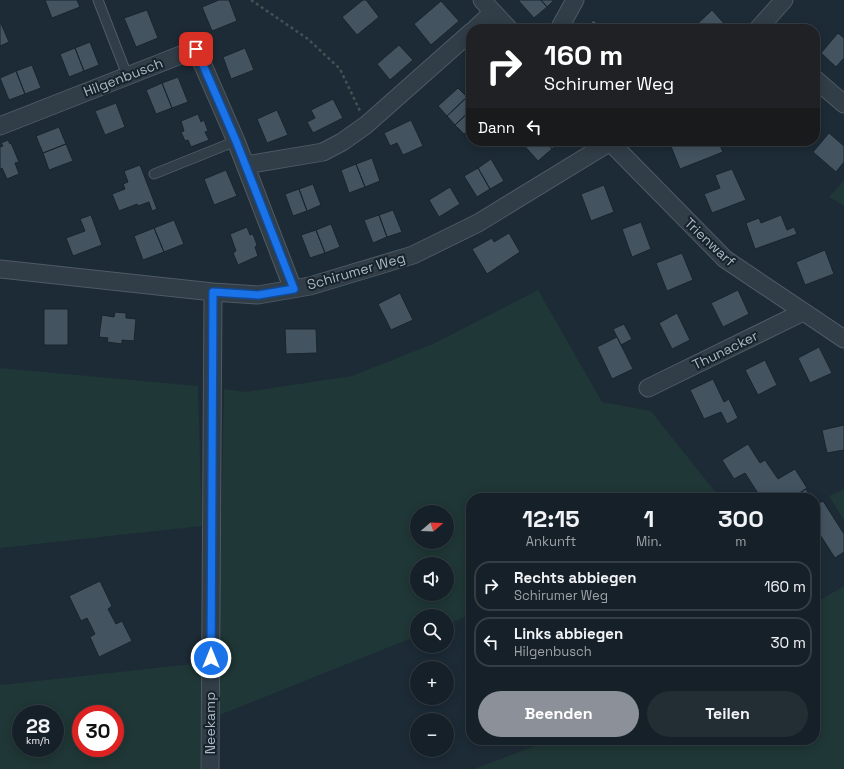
<!DOCTYPE html>
<html lang="de">
<meta charset="utf-8">
<style>
body{margin:0;font-family:"Space Grotesk",sans-serif;background:#232d34;color:#f1f3f6;height:100vh;display:flex;flex-direction:column;font-size:15px;white-space:nowrap}
*{box-sizing:border-box;margin:0}
p{font-size:13px;color:#9ea3a8}
.icon{flex:none;width:22px;height:22px;fill:none;stroke:currentColor;stroke-width:2;stroke-linecap:round;stroke-linejoin:round}
.map{position:relative;flex:1;overflow:hidden}
.panel{position:absolute;left:466px;top:493px;width:354px;height:252px;display:flex;flex-direction:column;background:#162028;border-radius:16px;box-shadow:0 2px 10px #0003,0 0 0 1px #353e45}
.panel>*{flex:none}
.top-card{position:absolute;left:466px;top:24px;width:354px;height:122px;border-radius:16px;box-shadow:0 2px 10px #0003,0 0 0 1px #353e45;background:#202124;color:#fff;overflow:hidden}
.needle{width:26px;rotate:71deg}
.tools{position:absolute;left:410px;top:505px;display:grid;gap:8px}
.tools a{display:grid;place-items:center;width:44px;height:44px;border-radius:50%;background:#162028;box-shadow:0 2px 10px #0003,0 0 0 1px #353e45;font-size:20px}
.speed{position:absolute;left:12px;top:705px;display:flex;gap:8px;font-size:20px;font-weight:700;text-align:center}
.speed>*{display:grid;place-content:center;width:52px;height:52px;border-radius:50%;background:#162028;box-shadow:0 2px 10px #0003,0 0 0 1px #353e45;line-height:1}
.speed small{font-size:10px;font-weight:400}
.speed .limit{border:6px solid #d22;background:#fff;color:#111}
.pin{position:absolute;display:grid;place-items:center;width:34px;height:34px;color:#fff;margin:-17px;border-radius:8px;box-shadow:0 2px 6px #0006}
.me{position:absolute;width:44px;margin:-22px;rotate:0deg;stroke-linejoin:round;filter:drop-shadow(0 0 3px #0008)}
.turn{display:flex;align-items:center;gap:14px;height:84px;padding:0 12px;font-size:18px}
.turn .icon{width:52px;height:52px;stroke-width:2.5}
.turn b{display:block;font-size:28px;line-height:34px}
.then{display:flex;align-items:center;height:38px;padding:0 12px;background:#0003;gap:8px;font-size:15px}
.eta{display:flex;justify-content:space-evenly;align-items:center;height:68px;text-align:center}
.eta b{font-size:24px;font-weight:700;line-height:28px}
.primary-button{display:flex;gap:8px;margin-top:auto;padding:8px 12px}
.primary-button a{flex:1;height:46px;border-radius:24px;background:#8c9099;color:#fff;font-size:16px;font-weight:700;line-height:46px;text-align:center}
.primary-button a+a{background:#232d34;color:#f1f3f6}
ul{padding:0;list-style:none}
li{display:flex;align-items:center;gap:12px;height:50px;margin:0 8px 6px;padding:0 4px;border:2px solid #353e45;border-radius:16px}
li div{flex:1}
li b{display:block;font-size:15px}
li em{font-style:normal}
.map>svg:first-child{display:block}
</style>
<div class="map">
<svg width="844" height="769" viewBox="0 0 844 769">
<rect width="100%" height="100%" fill="#1d2b36"/>
<path fill="#1f3736" fill-rule="evenodd" d="M844 180V206L829 197Z
M538 290 602 402 651 411 720 498H471V615L447 624V616H417V636L217 716 224 389 246 392 352 376 435 343ZM417 512H447V542H417ZM417 564H447V594H417Z
M0 368 198 386 202 526 0 548Z
M844 489V520L829 496Z
M844 586V769H474L551 740H815V603Z
M202 663 200 769H0V685ZM21 714H55V748H21ZM81 714H115V748H81Z"/>
<path fill="#435360" stroke="#19242d" d="M45 0H77L80 7 52 18Z
M219 0H229L237 21 212 31 202 7Z
M363 0H366L379 17 357 35 342 17Z
M518 0H541L547 7 534 18Z
M541 0H554L547 7Z
M441 1 459 21 431 45 414 24Z
M147 10 158 38 136 47 124 18Z
M712 10 729 29H692Z
M593 20 606 29H587Z
M0 21 9 42 0 46Z
M838 33 844 38V58L836 67 821 53Z
M90 42 99 65 84 71 75 48Z
M399 45 413 60 390 80 377 64Z
M75 48 84 71 69 77 60 54Z
M245 48 254 70 231 79 223 57Z
M32 65 41 88 25 94 16 71Z
M16 71 25 94 9 100 0 78Z
M178 77 188 102 172 108 162 83Z
M162 83 172 108 156 114 146 90Z
M458 88 467 97 447 116 438 106Z
M471 96V110L455 125 447 116 467 97 468 99Z
M333 99 343 118 313 133 307 122 315 118 311 110Z
M116 103 125 127 105 135 95 111Z
M277 110 288 135 267 143 257 119Z
M471 110V128L464 134 455 125Z
M198 114 201 122 204 120 208 131 205 132 209 140 191 147 188 140 185 141 181 132 184 131 181 121Z
M411 120 423 146 403 155 397 143 390 146 384 133Z
M59 127 66 144 43 153 36 136Z
M829 133 844 146V162L836 172 813 152Z
M8 140 10 144 11 143 19 162 15 163 19 174 7 179 2 168 0 169V147L3 146 1 143Z
M522 141H545L552 149 538 161 521 142Z
M545 141H562L552 149Z
M678 141H718L723 152 680 169 670 144Z
M66 144 73 161 49 170 43 153Z
M372 158 380 181 365 187 356 164Z
M491 159 504 181 490 189 478 168Z
M356 164 365 187 349 193 341 170Z
M140 165 157 209 152 211 149 202 138 206 137 204 119 211 112 194 125 189 123 184 128 182 124 171Z
M478 168 490 189 477 197 464 176Z
M732 169 746 200 712 213 704 194 720 188 715 175Z
M226 170 237 196 214 205 204 179Z
M313 184 321 205 307 211 299 189Z
M604 185 614 212 591 221 581 194Z
M450 187 460 204 439 217 429 200Z
M299 189 307 211 293 216 285 194Z
M393 210 402 232 387 237 379 215Z
M91 215 102 245 73 256 66 238 85 231 80 219Z
M379 215 387 237 373 243 364 220Z
M781 215 787 230 794 227 797 234 755 249 746 223 759 218 761 223Z
M174 220 184 244 164 252 154 228Z
M641 222 651 249 632 257 622 229Z
M331 224 340 247 325 253 316 230Z
M247 227 250 235 253 234 257 245 255 247 258 256 238 265 233 253 236 251 230 234Z
M154 228 164 252 143 260 134 236Z
M316 230 325 253 310 258 301 235Z
M509 233 520 252 487 274 472 249 492 238 494 242Z
M825 250 834 274 805 285 796 262Z
M682 253 693 280 667 291 656 263Z
M738 290 749 314 723 327 711 303Z
M400 293 413 320 391 330 378 304Z
M44 309H68V345H44Z
M115 312 126 313V318L136 319 134 341 122 340V344L107 342 108 338 99 337 102 315 114 317Z
M677 313 690 340 672 349 659 323Z
M624 324 632 339 621 345 613 329Z
M285 329H316L317 353 286 354Z
M617 337 633 369 612 379 597 347Z
M819 347 832 373 810 383 798 358Z
M765 360 777 385 758 395 745 370Z
M713 379 724 402 729 399 738 418 727 424 721 412 704 419 690 390Z
M844 425V450L827 453 822 430Z
M748 444 760 463 765 460 778 479 795 469 807 488 792 498H761L745 473 734 479 722 460Z
M806 489 811 498H799L797 495Z
M823 501 844 534V552L835 558 815 527V504L816 505Z
M100 581 112 606 108 609 116 624 122 621 132 641 99 657 90 637 95 634 87 618 81 621 69 596Z"/>
<g fill="none" stroke-linecap="round" stroke-linejoin="round">
<defs>
<path id="lane" d="M98 0 127 75
M154 174 236 141"/>
<path id="street" d="M482 0 509 29
M475 29 492 13
M559 29 575 0
M758 29 784 0
M815 79 844 104
M0 126 196 49 236 141 293 289
M609 141 725 259 844 339
M246 165 323 152 342 142 366 125 471 32
M0 269 213 292 258 295 310 286 413 255 478 223 612 141
M648 388 803 312
M210 769 213 292"/>
</defs>
<use href="#lane" stroke="#4e5b65" stroke-width="11"/>
<use href="#street" stroke="#4e5b65" stroke-width="19"/>
<path stroke="#3d5453" stroke-width="2.5" stroke-dasharray="3 3" stroke-linecap="butt" d="M251 0 308 39 340 69 360 111"/>
<use href="#lane" stroke="#313d47" stroke-width="9"/>
<use href="#street" stroke="#313d47" stroke-width="17"/>
</g>
<g fill="none" stroke-linecap="round" stroke-linejoin="round">
<defs>
<path id="route" d="M196 49 236 141 294 289 258 295 213 292 211 658"/>
</defs>
<use href="#route" stroke="#114b97" stroke-width="10"/>
<use href="#route" stroke="#1a73e8" stroke-width="7"/>
</g>
<g text-anchor="middle" stroke-width="4" stroke-linejoin="round" paint-order="stroke">
<g font-size="14" fill="#aab8c4" stroke="#17222b">
<text transform="translate(123 77) rotate(-21)" y="5">Hilgenbusch</text>
<text transform="translate(710 242) rotate(43)" y="5">Trienwarf</text>
<text transform="translate(356 271) rotate(-16)" y="5">Schirumer Weg</text>
<text transform="translate(725 350) rotate(-26)" y="5">Thunacker</text>
<text transform="translate(210 723) rotate(-90)" y="5">Neekamp</text>
</g>
</g>
</svg>
<div class="tools">
<a><svg class="needle" viewBox="-14 -14 28 28"><path d="M0-13l5 13h-10z" fill="#e53935"/><path d="M0 13l5-13h-10z" fill="#9ea3a8"/></svg></a>
<a><svg class="icon" aria-label="sound" viewBox="0 0 24 24"><path d="M4 9h4l5-4v14l-5-4H4zM17 9q2 3 0 6"/></svg></a>
<a><svg class="icon" aria-label="search" viewBox="0 0 24 24"><circle cx="10" cy="10" r="6"/><path d="M15 15l6 6"/></svg></a>
<a>+</a>
<a>−</a>
</div>
<div class="speed"><div>28<small>km/h</small></div><div class="limit">30</div></div>
<div class="pin" style="left:196px;top:49px;background:#d93025"><svg class="icon" aria-label="arrive" viewBox="0 0 24 24"><path d="M6 21V4h12l-3 4 3 4H6"/></svg></div>
<svg class="me" style="left:211px;top:658px" viewBox="-20 -20 40 40"><circle r="17" fill="#1a73e8" stroke="#fff" stroke-width="3"/><path d="M0-11L8 9 0 5-8 9z" fill="#fff"/></svg>
<div class="top-card">
<div class="turn"><svg class="icon" aria-label="right" viewBox="0 0 24 24"><path d="M7 20v-9h11M14 6l5 5-5 5"/></svg><div><b>160 m</b>Schirumer Weg</div></div>
<div class="then">Dann<svg class="icon" aria-label="left" viewBox="0 0 24 24"><path d="M17 20v-9H6M10 6l-5 5 5 5"/></svg></div>
</div>
<section class="panel">
<div class="eta">
<div><b>12:15</b><p>Ankunft</p></div>
<div><b>1</b><p>Min.</p></div>
<div><b>300</b><p>m</p></div>
</div>
<ul>
<li><svg class="icon" aria-label="right" viewBox="0 0 24 24"><path d="M7 20v-9h11M14 6l5 5-5 5"/></svg><div><b>Rechts abbiegen</b><p>Schirumer Weg</p></div><em>160 m</em></li>
<li><svg class="icon" aria-label="left" viewBox="0 0 24 24"><path d="M17 20v-9H6M10 6l-5 5 5 5"/></svg><div><b>Links abbiegen</b><p>Hilgenbusch</p></div><em>30 m</em></li>
</ul>
<div class="primary-button"><a>Beenden</a><a>Teilen</a></div>
</section>
</div>
